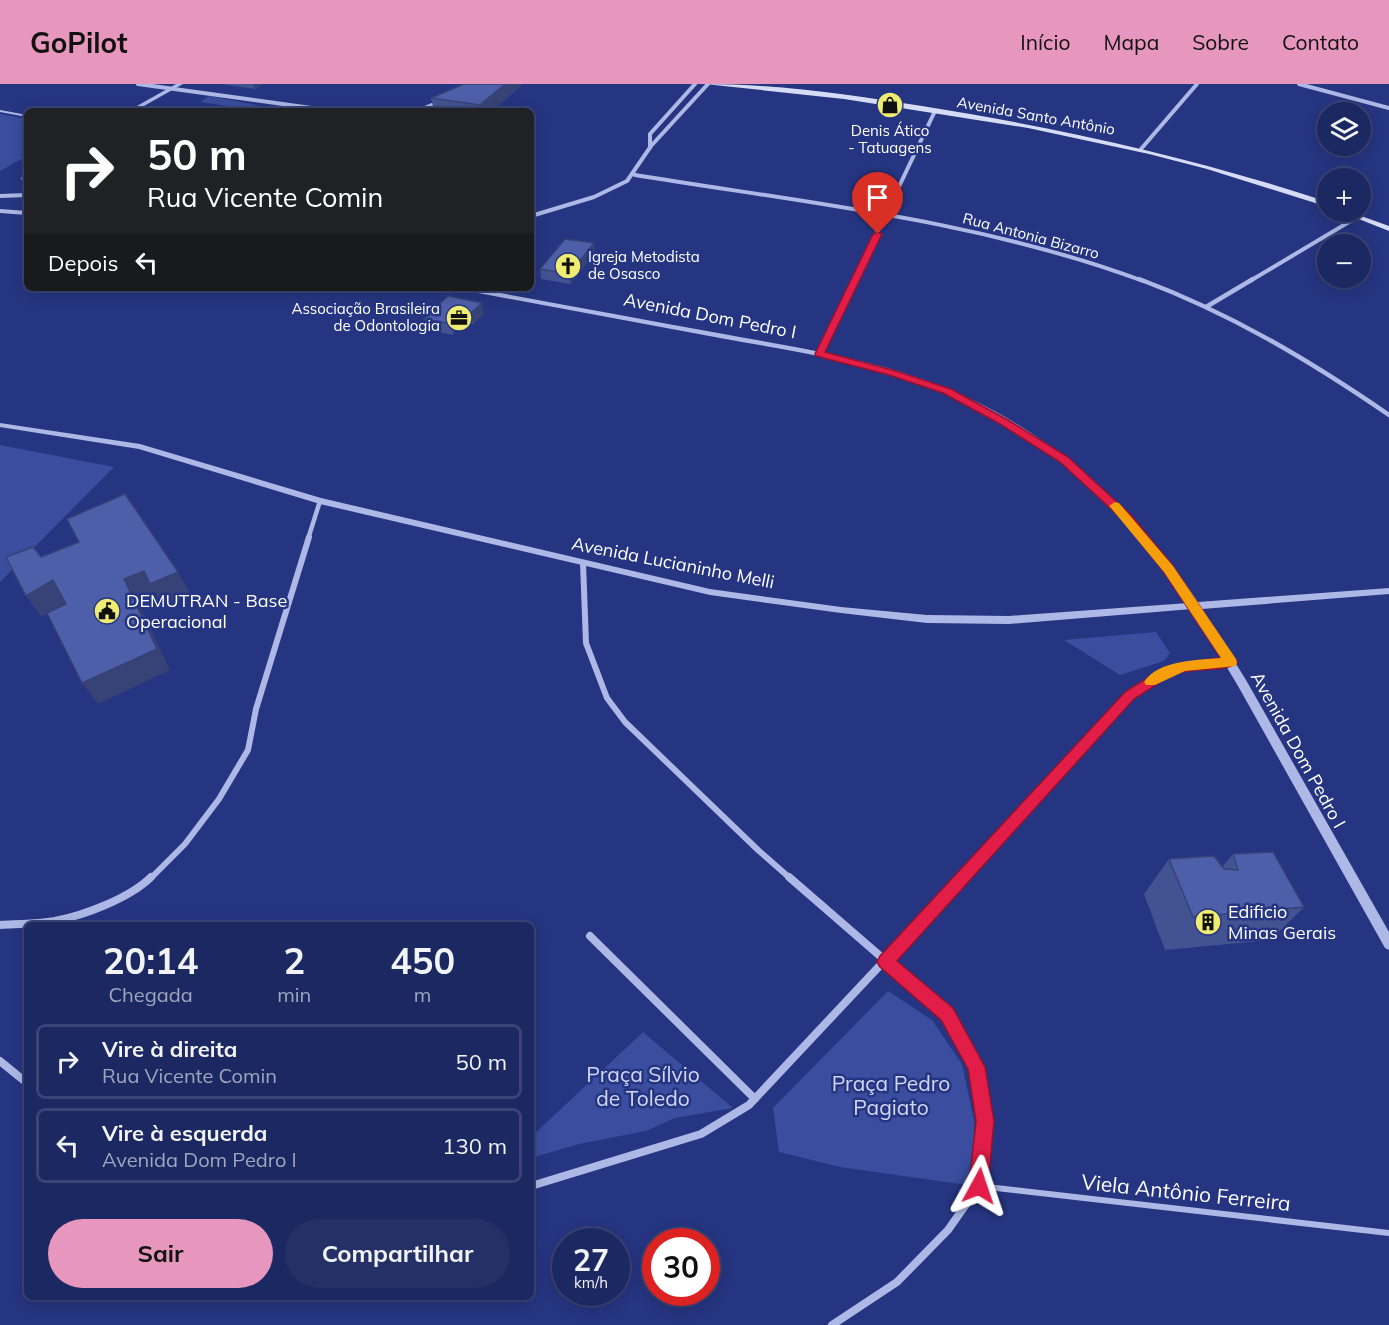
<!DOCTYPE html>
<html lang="pt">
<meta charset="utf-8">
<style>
body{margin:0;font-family:Mulish,sans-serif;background:#253067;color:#f1f3f6;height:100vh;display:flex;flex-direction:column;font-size:22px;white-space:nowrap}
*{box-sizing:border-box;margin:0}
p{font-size:20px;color:#a0a6bd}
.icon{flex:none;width:33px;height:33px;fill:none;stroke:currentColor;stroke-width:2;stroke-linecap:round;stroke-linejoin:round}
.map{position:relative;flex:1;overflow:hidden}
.panel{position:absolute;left:24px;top:838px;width:510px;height:378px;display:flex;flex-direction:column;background:#1c2861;border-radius:9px;box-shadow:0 3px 15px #0003,0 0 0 2px #3a4476}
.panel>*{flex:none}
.guide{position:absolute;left:24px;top:24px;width:510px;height:183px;border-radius:9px;box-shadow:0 3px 15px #0003,0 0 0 2px #3a4476;background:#202124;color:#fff;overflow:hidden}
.fabs{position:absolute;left:1317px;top:18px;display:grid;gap:12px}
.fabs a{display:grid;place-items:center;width:54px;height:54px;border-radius:50%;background:#1c2861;box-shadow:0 3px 15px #0003,0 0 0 2px #3a4476;font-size:30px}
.speed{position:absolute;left:552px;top:1144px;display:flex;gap:12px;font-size:30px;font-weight:700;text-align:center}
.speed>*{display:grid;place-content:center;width:78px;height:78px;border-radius:50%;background:#1c2861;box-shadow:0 3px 15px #0003,0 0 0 2px #3a4476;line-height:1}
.speed small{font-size:15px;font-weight:400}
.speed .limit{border:9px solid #d22;background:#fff;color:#111}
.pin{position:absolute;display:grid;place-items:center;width:51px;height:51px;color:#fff;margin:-62px -26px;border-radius:50% 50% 50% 0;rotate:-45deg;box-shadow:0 0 6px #0007}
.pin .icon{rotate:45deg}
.me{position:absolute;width:66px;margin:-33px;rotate:5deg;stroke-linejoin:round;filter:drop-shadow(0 0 4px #0008)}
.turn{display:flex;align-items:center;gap:21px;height:126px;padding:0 24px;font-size:27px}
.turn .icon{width:78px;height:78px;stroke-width:2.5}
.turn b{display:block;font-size:42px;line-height:51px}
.then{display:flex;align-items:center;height:57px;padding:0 24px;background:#0003;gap:12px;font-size:22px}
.eta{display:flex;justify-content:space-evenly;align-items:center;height:102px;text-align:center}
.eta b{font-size:36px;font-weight:700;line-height:42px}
.cta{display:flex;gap:12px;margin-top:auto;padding:12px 24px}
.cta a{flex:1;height:69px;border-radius:36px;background:#e797bd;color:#111;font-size:24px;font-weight:700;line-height:69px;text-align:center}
.cta a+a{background:#253067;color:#f1f3f6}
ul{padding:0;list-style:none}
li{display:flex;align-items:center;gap:18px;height:75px;margin:0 12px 9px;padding:0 12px;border:3px solid #3a4476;border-radius:9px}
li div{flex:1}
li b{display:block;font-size:22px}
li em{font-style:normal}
header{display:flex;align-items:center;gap:36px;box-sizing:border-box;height:84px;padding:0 30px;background:#e797bd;color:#111}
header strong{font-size:28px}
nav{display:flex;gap:33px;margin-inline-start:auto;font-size:21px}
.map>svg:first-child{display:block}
</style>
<header>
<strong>GoPilot</strong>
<nav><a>Início</a><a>Mapa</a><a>Sobre</a><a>Contato</a></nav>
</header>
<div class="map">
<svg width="1389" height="1241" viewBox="0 0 1389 1241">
<rect width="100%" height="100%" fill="#263581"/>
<path fill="#3a4d9e" d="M209 12 287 27H259L200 18Z
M0 30 27 35V72L0 87Z
M0 361 114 383 0 498Z
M1156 548 1170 569 1164 577 1120 591 1064 556Z
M888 907 932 936 962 980 974 1036V1102L840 1083 779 1068 773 1024Z
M643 948 733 1024 675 1034 646 1047 579 1060 531 1074V1053Z"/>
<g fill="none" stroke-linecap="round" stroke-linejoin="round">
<path stroke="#adb8e6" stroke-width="2" d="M0 27 27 32"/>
<path stroke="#adb8e6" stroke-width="6" d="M979 1102 1389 1149"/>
<path stroke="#adb8e6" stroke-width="4" d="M138 0 333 27
M1299 0 1389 24
M650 64V50L695 0
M1141 65 1197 0
M635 91C806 119 979 136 1143 197
M531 132 594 113 627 97 651 62 708 0
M854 197 935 27
M1250 197 1359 132"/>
<path stroke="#adb8e6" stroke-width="4.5" d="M1139 195C1230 229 1309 276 1389 331
M1206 223 1253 195
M819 270 855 195
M308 455 320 417"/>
<path stroke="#adb8e6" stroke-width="6" d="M583 479 586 559 607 614 625 638 758 766 791 795
M150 795 185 760 219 715 248 666 256 625 309 453
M961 795 1129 611 1177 586 1230 578"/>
<path stroke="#adb8e6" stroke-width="8" d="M789 793 947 930 976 983 985 1037 979 1102 948 1146 897 1198 832 1241
M0 841C18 840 38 840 55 837 85 831 130 814 151 793
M590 852 755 1015
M0 977 27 999
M531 1102 701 1050 749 1021 963 793"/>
<path fill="#adb8e6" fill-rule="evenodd" d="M176 0H183L135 27H128Z
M444 14 449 15 420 27H412Z
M27 88V103L24 101 21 94Z
M27 109V113L0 114V110Z
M0 125 27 127V131L0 129Z
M459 204H473C555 219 636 234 718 249 788 262 858 272 925 296 1038 336 1133 419 1198 518L1389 504V510L1202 525 1246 596 1389 848V866L1385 864 1238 602 1192 525 1009 540 927 539 841 529 710 511 320 420 139 365 0 343V339L140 360 321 414 710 505 841 523 927 531 1009 532 1188 519C1170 493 1152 467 1130 443 1073 380 1000 328 919 299 855 276 787 266 720 254 634 238 548 222 462 206Z"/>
<path fill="#d7dcf6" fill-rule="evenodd" d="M705 0C777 0 851 11 922 22 1060 44 1195 74 1328 118V123L1207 85 1149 70 1028 44 844 15Z
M1341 128H1350L1389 142V147Z"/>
</g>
<path fill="#435291" d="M222 0H263L255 5Z
M464 0H523L492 27H434L431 14Z
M595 169 570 200 541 195 540 185Z
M448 212 484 230 473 240 459 238 453 251 426 246 424 235Z
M1233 770 1304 823 1271 856 1165 866 1144 810 1169 775 1222 783Z"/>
<path fill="#374276" d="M253 0H263L255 5Z
M505 0H523L492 27H481L480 21Z
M594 159 595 169 570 200 569 190Z
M482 219 484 230 473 240 471 229Z
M457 228 459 238 453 251 451 240Z
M144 487 178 488 190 509 162 521 155 508 137 516 170 586 98 620 82 599 124 495Z
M53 496 68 517 41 533 26 512Z"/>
<path fill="#4e5fa9" stroke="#374276" stroke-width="1.5" d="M464 0H505L480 21 431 14Z
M565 155 594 159 569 190 540 185Z
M448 212 482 219 471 229 457 228 451 240 424 235Z
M125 410 178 488 150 500 144 487 124 495 157 565 82 599 47 529 66 520 53 496 26 512 6 473 33 463 41 473 79 458 67 435Z
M1273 768 1304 823 1193 833 1169 775 1214 772 1224 785 1238 786 1233 770Z"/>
<path fill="#e11d48" stroke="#92132f" stroke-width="1.5" d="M878 148 882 150 825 268 896 287 951 305 1008 336 1068 373 1131 431 1173 482 1237 578C1231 587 1200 585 1188 587 1169 589 1151 605 1134 615L897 877 953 924 985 983 994 1037 988 1102 985 1109 979 1112 972 1109 969 1102 976 1037 968 985 941 936 880 883 877 878 880 872 1125 608C1164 583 1174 578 1221 574L1164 488 1123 436 1060 378 1000 340 943 309 889 291 816 272 815 270 873 150Z"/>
<path fill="#f59e0b" d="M1115 418 1119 419 1173 482 1236 575 1237 578 1236 582 1185 587 1155 601H1146L1144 598C1158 576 1198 576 1221 574L1164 488 1111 424 1109 422Z"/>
<defs>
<symbol id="shop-disc" viewBox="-11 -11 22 22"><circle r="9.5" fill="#efec72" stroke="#263581"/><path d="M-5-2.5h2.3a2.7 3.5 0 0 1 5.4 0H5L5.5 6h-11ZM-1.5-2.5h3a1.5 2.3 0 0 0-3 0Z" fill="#111"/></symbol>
<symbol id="church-disc" viewBox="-11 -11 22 22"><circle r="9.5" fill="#efec72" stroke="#263581"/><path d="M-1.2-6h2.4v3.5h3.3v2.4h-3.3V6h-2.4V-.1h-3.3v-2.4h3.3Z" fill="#111"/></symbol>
<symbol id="office-disc" viewBox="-11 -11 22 22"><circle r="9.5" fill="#efec72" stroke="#263581"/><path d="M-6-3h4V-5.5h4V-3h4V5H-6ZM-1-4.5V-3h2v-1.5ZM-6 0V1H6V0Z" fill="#111"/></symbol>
<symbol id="civic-disc" viewBox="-11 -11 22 22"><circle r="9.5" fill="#efec72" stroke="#263581"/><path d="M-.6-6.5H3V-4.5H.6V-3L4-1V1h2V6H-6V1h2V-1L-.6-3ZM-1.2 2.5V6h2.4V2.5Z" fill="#111"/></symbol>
<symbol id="building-disc" viewBox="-11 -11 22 22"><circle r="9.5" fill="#efec72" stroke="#263581"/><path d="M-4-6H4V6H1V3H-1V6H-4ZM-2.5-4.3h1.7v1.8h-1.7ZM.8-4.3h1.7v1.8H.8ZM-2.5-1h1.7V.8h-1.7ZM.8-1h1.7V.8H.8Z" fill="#111"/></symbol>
</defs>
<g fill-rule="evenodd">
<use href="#shop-disc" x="875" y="6" width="30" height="30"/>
<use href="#church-disc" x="553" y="167" width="30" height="30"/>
<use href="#office-disc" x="444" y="219" width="30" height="30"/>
<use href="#civic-disc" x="92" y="512" width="30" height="30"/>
<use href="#building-disc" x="1193" y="823" width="30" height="30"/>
</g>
<g text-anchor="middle" stroke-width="5" stroke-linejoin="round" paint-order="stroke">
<g font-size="15" fill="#fff" stroke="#263581">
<text transform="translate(1036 32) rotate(10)" y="5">Avenida Santo Antônio</text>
<text transform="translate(1031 152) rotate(15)" y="5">Rua Antonia Bizarro</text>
</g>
<g font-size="15" fill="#fff" stroke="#263581">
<text x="890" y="52">Denis Ático<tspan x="890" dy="17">- Tatuagens</tspan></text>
<text x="588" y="178" text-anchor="start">Igreja Metodista<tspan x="588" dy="17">de Osasco</tspan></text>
<text x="440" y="230" text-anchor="end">Associação Brasileira<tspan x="440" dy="17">de Odontologia</tspan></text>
</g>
<g font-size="18" fill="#fff" stroke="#263581">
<text transform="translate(710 232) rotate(11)" y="6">Avenida Dom Pedro I</text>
<text transform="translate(673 479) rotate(11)" y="6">Avenida Lucianinho Melli</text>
<text transform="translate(1298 666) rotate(61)" y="6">Avenida Dom Pedro I</text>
</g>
<g font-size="18" fill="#fff" stroke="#263581" text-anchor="start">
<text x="126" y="523">DEMUTRAN - Base<tspan x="126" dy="21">Operacional</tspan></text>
<text x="1228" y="834">Edificio<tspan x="1228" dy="21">Minas Gerais</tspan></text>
</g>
<g font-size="21" fill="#d0d7f5" stroke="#263581">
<text x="643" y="998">Praça Sílvio<tspan x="643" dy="24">de Toledo</tspan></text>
<text x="891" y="1007">Praça Pedro<tspan x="891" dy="24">Pagiato</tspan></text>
</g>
<g font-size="21" fill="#fff" stroke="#263581">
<text transform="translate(1186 1109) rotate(6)" y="7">Viela Antônio Ferreira</text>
</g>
</g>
</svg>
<div class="fabs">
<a><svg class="icon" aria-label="layers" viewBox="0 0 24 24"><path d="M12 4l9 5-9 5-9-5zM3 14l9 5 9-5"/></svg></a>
<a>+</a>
<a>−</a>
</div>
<div class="speed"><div>27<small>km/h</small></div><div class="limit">30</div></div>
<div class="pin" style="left:878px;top:150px;background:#d93025"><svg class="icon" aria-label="arrive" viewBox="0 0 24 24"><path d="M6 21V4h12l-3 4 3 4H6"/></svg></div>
<svg class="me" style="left:979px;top:1102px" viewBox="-20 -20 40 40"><path d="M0-17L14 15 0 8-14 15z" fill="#e11d48" stroke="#fff" stroke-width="4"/></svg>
<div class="guide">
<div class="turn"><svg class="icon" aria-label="right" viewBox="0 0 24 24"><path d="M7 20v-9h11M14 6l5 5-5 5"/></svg><div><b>50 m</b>Rua Vicente Comin</div></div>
<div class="then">Depois<svg class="icon" aria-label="left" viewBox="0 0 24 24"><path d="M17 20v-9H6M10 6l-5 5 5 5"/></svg></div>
</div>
<section class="panel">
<div class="eta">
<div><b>20:14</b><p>Chegada</p></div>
<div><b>2</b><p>min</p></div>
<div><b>450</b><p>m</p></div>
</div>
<ul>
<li><svg class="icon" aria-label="right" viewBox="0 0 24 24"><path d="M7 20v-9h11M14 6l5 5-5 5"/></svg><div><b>Vire à direita</b><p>Rua Vicente Comin</p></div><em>50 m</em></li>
<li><svg class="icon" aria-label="left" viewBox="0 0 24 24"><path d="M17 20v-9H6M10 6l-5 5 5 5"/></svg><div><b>Vire à esquerda</b><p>Avenida Dom Pedro I</p></div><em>130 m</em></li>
</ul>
<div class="cta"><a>Sair</a><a>Compartilhar</a></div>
</section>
</div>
